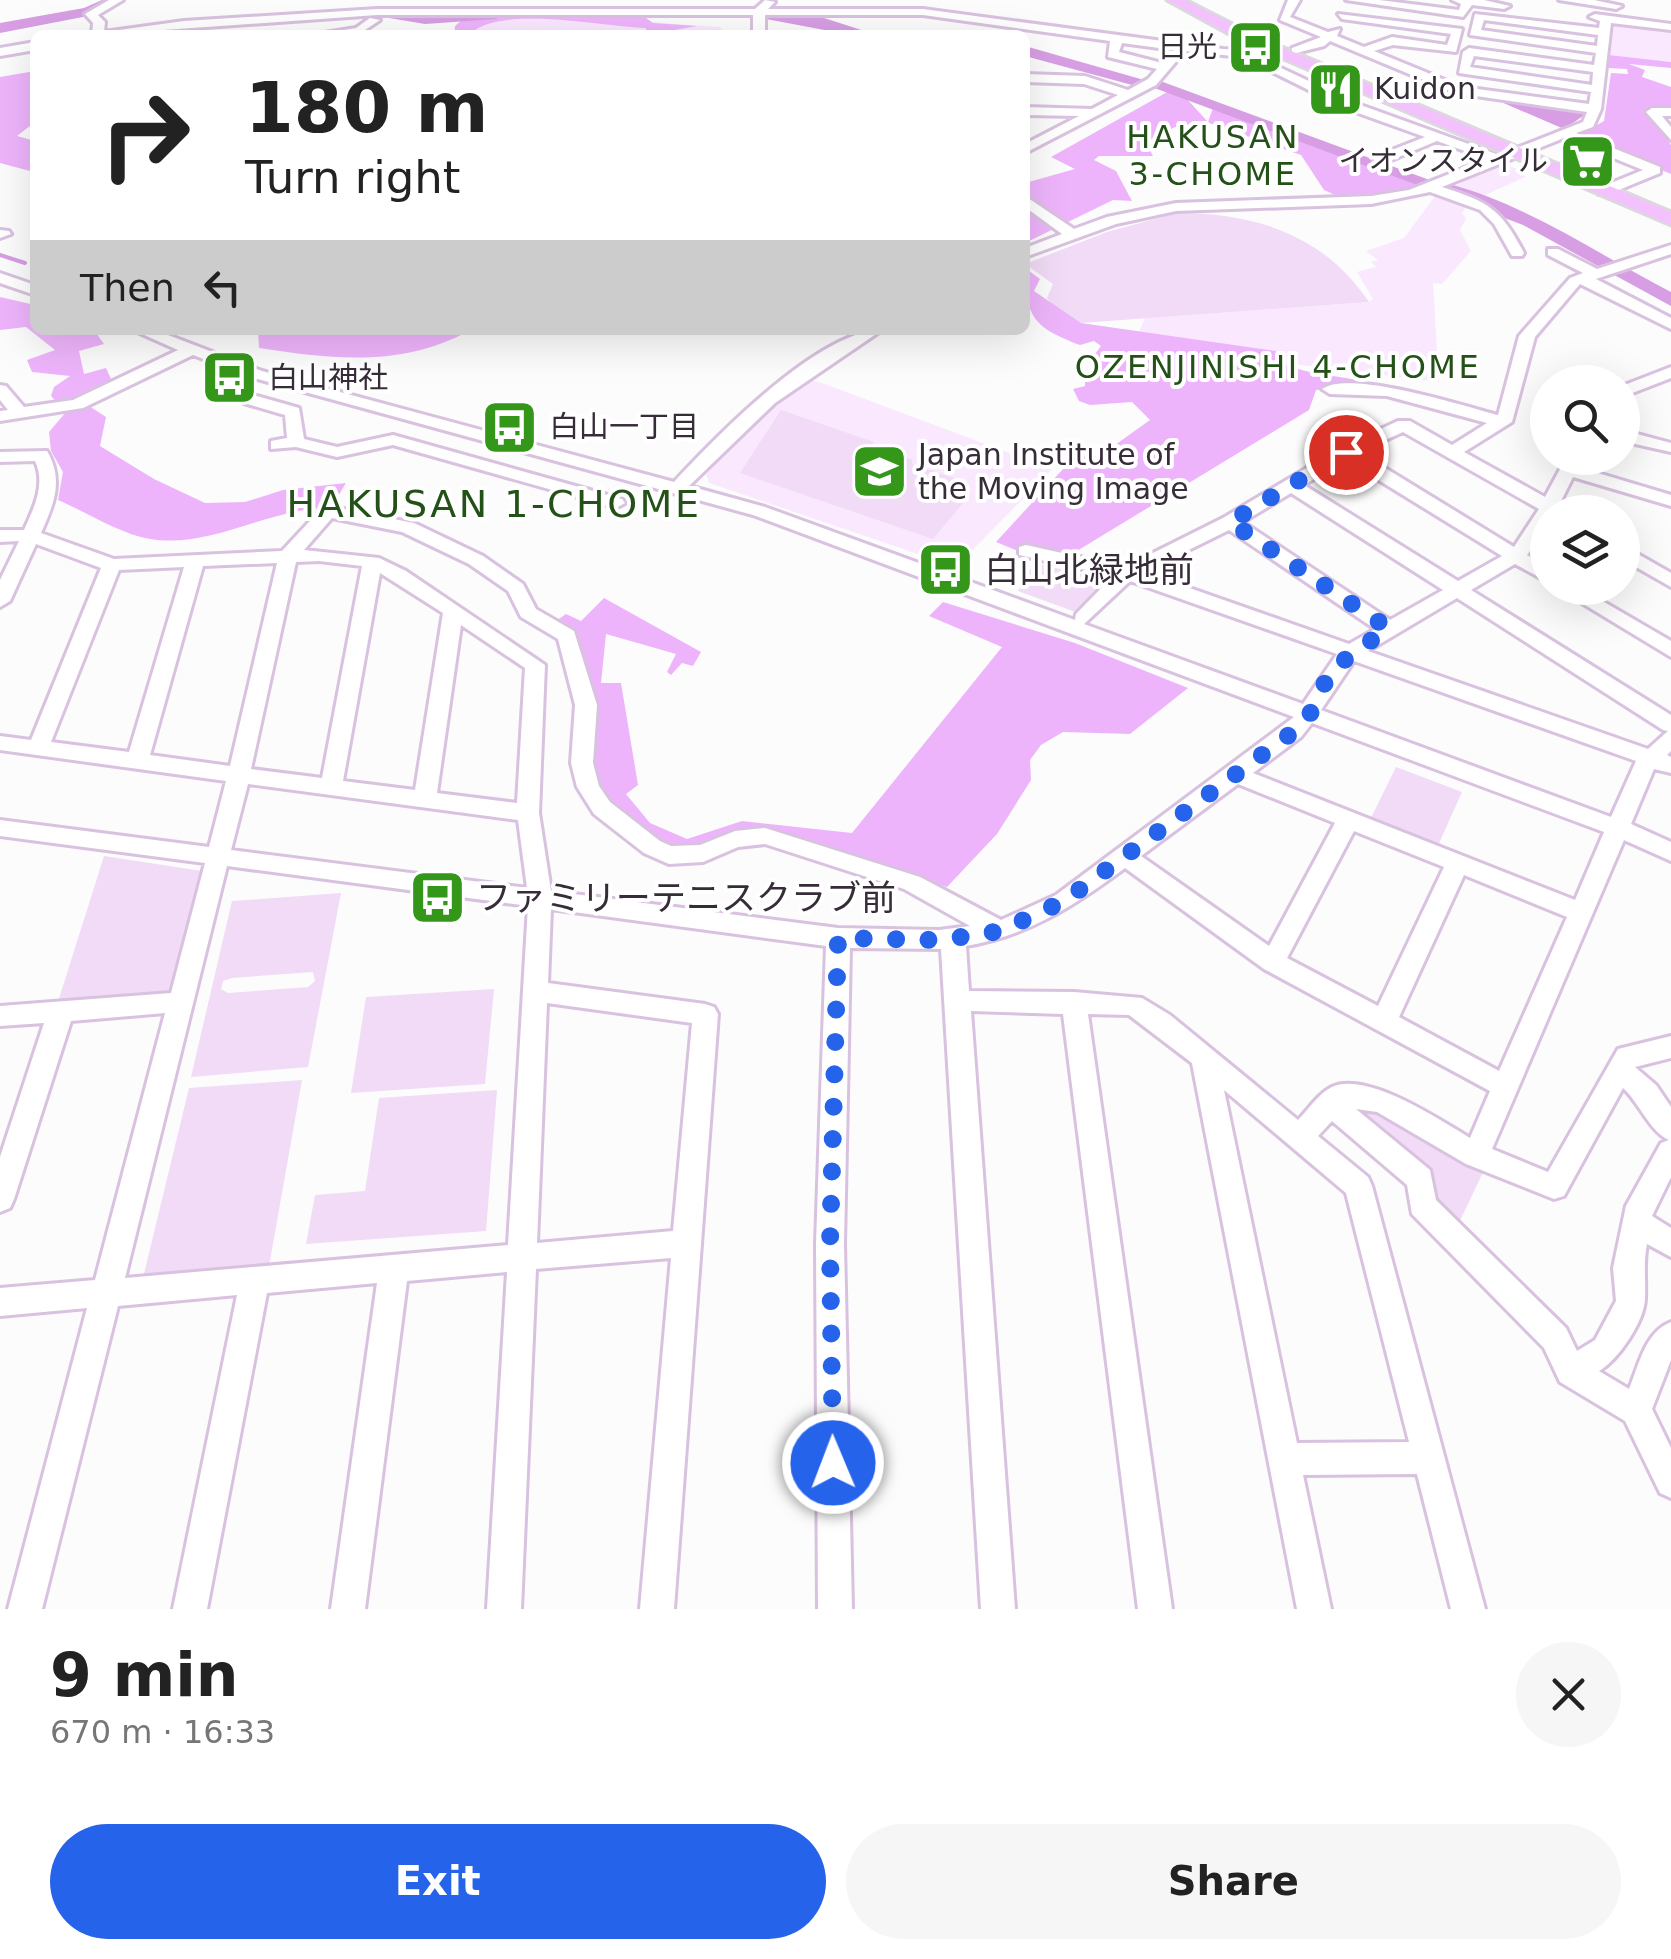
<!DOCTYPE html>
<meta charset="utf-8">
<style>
body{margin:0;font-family:"DejaVu Sans","Noto Sans JP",sans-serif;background:#f6f6f6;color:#222;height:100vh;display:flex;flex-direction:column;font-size:38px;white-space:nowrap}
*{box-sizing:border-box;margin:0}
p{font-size:32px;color:#767676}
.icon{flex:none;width:55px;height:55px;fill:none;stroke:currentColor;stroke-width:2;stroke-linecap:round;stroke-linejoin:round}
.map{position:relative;height:1609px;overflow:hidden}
.details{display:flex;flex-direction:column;background:#fff;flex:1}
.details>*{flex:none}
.top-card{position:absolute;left:30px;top:30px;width:1000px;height:305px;border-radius:15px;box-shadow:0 10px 40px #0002;background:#fff;color:#222;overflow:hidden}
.tools{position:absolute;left:1530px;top:365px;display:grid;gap:20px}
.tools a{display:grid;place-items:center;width:110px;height:110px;border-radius:50%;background:#fff;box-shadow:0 10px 40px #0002;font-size:50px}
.pin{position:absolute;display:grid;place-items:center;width:85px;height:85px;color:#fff;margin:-42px;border:5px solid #fff;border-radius:50%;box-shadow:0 2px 10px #0007}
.me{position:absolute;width:110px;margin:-55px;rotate:359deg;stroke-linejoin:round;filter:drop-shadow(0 0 8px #0008)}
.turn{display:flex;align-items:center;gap:35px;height:210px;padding:0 50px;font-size:45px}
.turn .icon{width:130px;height:130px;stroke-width:2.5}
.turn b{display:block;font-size:70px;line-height:85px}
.then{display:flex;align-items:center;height:95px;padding:0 50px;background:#0003;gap:20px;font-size:38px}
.round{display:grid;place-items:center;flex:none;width:105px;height:105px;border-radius:52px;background:#f6f6f6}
.overview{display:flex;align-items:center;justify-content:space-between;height:170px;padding:0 50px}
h1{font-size:60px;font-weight:700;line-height:75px}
.primary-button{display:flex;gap:20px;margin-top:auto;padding:20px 50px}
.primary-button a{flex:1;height:115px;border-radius:60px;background:#2563eb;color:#fff;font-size:40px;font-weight:700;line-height:115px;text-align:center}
.primary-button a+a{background:#f6f6f6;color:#222}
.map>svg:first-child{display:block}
</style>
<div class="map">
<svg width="1671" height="1609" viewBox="0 0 1671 1609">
<rect width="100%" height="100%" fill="#fcfcfc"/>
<path fill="#fae9fe" d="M517 15 644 16 650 22 719 27 728 33 474 32 483 24Z
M1614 26 1671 32V62L1609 55Z
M1503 164 1523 171 1525 177 1483 196 1450 188Z
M1438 192 1470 201 1462 213 1466 219 1460 230 1471 251 1442 284 1433 283 1439 382 1210 354 1137 336 1145 318 1369 302 1373 299 1357 272 1376 267 1371 262 1378 260 1366 251 1404 238Z
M809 380 822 383 1052 469 956 567 709 483 706 475 758 414Z"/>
<path fill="#f1dbf6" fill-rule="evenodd" d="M1177 213C1256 213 1324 235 1369 302L1081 323 1059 314 1047 298 1053 284 1025 264 1107 232Z
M781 410 874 442 871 446 913 460 912 464 969 483 954 496 965 501 933 539 740 473Z
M1034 563 1108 580 1081 614 1018 591Z
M1396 767 1462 792 1436 850 1369 822Z
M104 856 202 871 174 987 160 1000 57 1005Z
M341 893 308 1067 191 1077 232 901ZM313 972 315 981 308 987 228 993 221 989 223 981 232 978Z
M494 989 485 1084 351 1093 366 997Z
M302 1080 268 1272 142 1282 189 1088Z
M497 1090 486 1231 306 1244 315 1195 365 1191 379 1098Z
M1379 1105 1486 1166 1456 1229 1437 1210C1441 1162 1389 1138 1355 1111L1357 1106Z"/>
<path fill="#eeb4fb" d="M470 13 642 15 653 23 697 26 647 35 646 28C605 27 506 6 474 31L483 35H454L455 26Z
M1609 55 1671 62V68L1629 64 1645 70 1642 77 1671 87V110H1646L1671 145V174L1578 136 1604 121 1611 73 1628 74 1627 69 1608 68Z
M35 71V122L17 136 35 141V167L30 171 0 163V77Z
M1169 91 1186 98 1208 122 1214 105 1295 139 1377 163 1422 185 1389 193 1335 195 1324 190 1301 155 1209 123 1175 127 1146 142 1153 156H1099L1094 160 1116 171 1132 201 1113 200 1025 243V183L1075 169 1051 157Z
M1025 268 1040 279 1034 291 1081 323 1276 351 1277 360C1307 377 1340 374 1374 384L1316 390 1309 410 1067 557H1033L996 542 1075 456 1101 455 1150 420 1132 402 1090 405 1079 401 1073 389 1085 386V375L1095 371 1089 362 1101 346 1094 341 1080 345C1035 328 1025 318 1025 268Z
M0 297 35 305V330H94L104 344 79 351 84 374 106 368 117 392 86 404 106 417 100 446 154 479 205 503 245 502 283 490 346 483 331 508C270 507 212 549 150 539 120 534 86 512 58 500L63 472 51 451 49 432 66 412 51 396 54 387 70 376 32 372 27 360 55 350 26 327 0 330Z
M258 330H470C404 368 331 359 259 348Z
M604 598 701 652 693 666 682 663 671 675 667 672 676 654 606 634 601 683H621L638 785 626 794 650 823 687 839 742 821 852 833 1002 647 929 616 943 602 1075 643 1188 688 1130 734 1063 732 1041 745 1030 760 1031 780 997 834 947 887 819 846 718 839 692 848 668 847 613 808 599 789 589 732 556 621 566 614 581 621Z"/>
<path fill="#d79ee4" d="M1485 95 1587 111 1586 114 1564 129Z"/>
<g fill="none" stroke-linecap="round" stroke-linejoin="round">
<path stroke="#d79ee4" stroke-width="4" d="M0 255 25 263"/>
<path fill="#d79ee4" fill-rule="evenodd" d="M102 0H121L93 15 0 33V23L84 8Z
M382 8 425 14 496 9 504 14 496 19 425 24 377 16V10Z
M765 10 821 17 877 35H851L760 18 757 15Z
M1025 46 1151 82H1163L1435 182 1420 186 1149 86 1143 88 1025 56Z
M1446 183C1529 205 1597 254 1671 292V306L1523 225 1439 193V185Z"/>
<defs>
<path id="minor" d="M109 0H123L98 15 105 22 104 32 184 21 377 9H755L765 0 775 2 768 9H923L1223 49 1270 52V58H1260L1355 103 1499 155 1583 122 1587 112 1455 93 1330 41 1324 46 1292 54V48L1321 37 1280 20 1288 0H1300L1290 17 1328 32 1340 29 1337 36 1364 47 1392 37 1447 45 1451 34 1342 19 1338 14 1462 29 1456 52 1393 45 1374 51 1462 87 1589 104 1591 92 1459 73 1463 52 1469 48 1594 65 1596 53 1470 35 1475 14 1599 28 1600 21 1589 17 1595 14 1671 24V30L1611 23 1601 109 1593 127 1576 133 1660 167V173L1609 194H1599V188L1643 170 1564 138 1442 187C1489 202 1501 209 1524 253L1522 256H1512L1494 224 1480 210 1430 192 1371 204 1176 211 1116 224 1025 257V248L1062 234 1025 207V196L1074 229 1107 217 1176 203 1371 196 1409 190 1487 159 1437 141 1384 163H1374V157L1425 137 1347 109 1242 57 1185 51 1156 85 1025 153V144L1079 116 1025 115V107L1092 109 1118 95 1084 84 1025 82V74L1085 76 1128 90 1148 79 1157 69 1108 57 1110 41 923 15H765V35H753V15H377L92 35 93 23 85 14ZM1484 20 1598 35 1597 46 1481 30ZM1122 43 1174 50 1162 63 1119 52ZM1474 56 1593 72 1592 85 1470 67Z
M1346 0H1379L1459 10 1461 4 1452 0H1484L1510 6 1504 9 1472 5 1463 17Z
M1559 0H1594L1622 6 1616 9Z
M370 18 380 20 359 34 312 35 356 28Z
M35 42V50L0 56V48Z
M1652 108H1671V116H1662L1671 127V140L1646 112Z
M0 230 9 231 11 234 0 238Z
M1671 245V254L1596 279 1671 318V329L1580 284 1535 337 1512 422 1464 452 1545 497 1566 458H1582L1578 467 1671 495V506L1573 477 1559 505 1567 512H1548V527L1527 555 1548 567V582L1515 564 1471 590 1671 715V751L1667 755 1671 757V773L1654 769 1631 824 1671 842V861L1624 840 1492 1149 1548 1172 1618 1049 1671 1036V1058L1635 1067 1656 1085 1671 1107V1177L1652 1216 1671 1228V1257L1647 1244C1643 1264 1646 1280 1645 1299 1644 1322 1618 1360 1599 1371L1629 1389C1639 1365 1645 1332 1671 1322V1360L1652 1409 1671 1448V1498L1660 1493 1625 1421 1560 1382 1544 1348 1412 1214 1407 1185 1332 1121 1318 1136 1368 1177 1372 1186 1485 1609H1451L1417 1474 1303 1475 1331 1609H1297L1192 1063 1129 1015 1088 1014 1172 1609H1138L1063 1014 971 1011 1015 1609H981L941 949 850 948 844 1244 852 1609H818L816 1244 826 946 551 909 548 983 705 1004 714 1007 718 1014 674 1609H640L671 1258 536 1269 521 1609H487L507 1272 407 1281 365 1609H331L377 1283 267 1293 207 1609H173L237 1295 118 1306 42 1609H8L87 1308 0 1316V1288L95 1280 165 1013 71 1021 14 1199 10 1208 0 1212V1157L44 1023 0 1026V1006L171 993 205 863 0 836V820L209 847 226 781 0 750V736L31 740 101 568 36 544 10 601 0 607V580L19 541 0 542V530H24C34 508 46 484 35 461L0 462V452L47 451C64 480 54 504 41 533L114 559 282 551 322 508 328 506 414 523 483 556 523 584 536 609 574 631 597 705 593 763 599 786 610 802 660 841 671 846 700 845 735 831 765 828 920 877 1001 920 1056 895 1294 717 753 515 250 377 193 355 83 408 0 421V411L8 410 0 400V385L6 386 24 407 73 400 178 350 133 330H155L262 371 674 482C716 437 819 330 882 330L775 403 689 486 765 507 1075 620 1076 614 1113 576 1019 555V547L1026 545 1125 567 1223 518 1340 448 1398 421H1410L1452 445 1487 423 1387 396 1330 394 1322 389C1349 369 1464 406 1498 415L1519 336 1570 278 1583 273 1548 255V249H1558L1597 269ZM1403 432 1539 509 1514 547 1359 452ZM1346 460 1502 556 1458 581 1304 485ZM1291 493 1443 590 1390 620 1243 522ZM332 518 402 532 469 564 508 591 521 617 558 639 575 705 571 763 577 787 594 814 644 853 669 864 703 862 738 847 765 844 904 889 970 926 939 930 838 928 551 891 539 813 545 665 406 571 379 558 304 550ZM1229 530 1375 629 1349 644 1144 572ZM319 561 362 566 322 778 251 769 296 562ZM277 563 230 766 150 755 203 566ZM184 567 129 752 51 742 119 570ZM380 573 443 613 415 790 343 781ZM1130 581 1337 654 1303 704 1084 624ZM1457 598 1663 730 1668 731 1648 749 1368 651ZM461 625 525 668 517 803 437 793ZM1354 661 1636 761 1611 817 1321 710ZM1312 723 1604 832 1575 900 1253 773 1301 737ZM248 784 518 820 527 888 231 850ZM1238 784 1335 823 1269 946 1141 856ZM1354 831 1444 867 1378 1006 1287 958ZM227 866 528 906 508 1245 125 1278ZM1125 868 1264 969 1490 1091 1470 1138C1440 1120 1367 1071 1332 1087 1319 1093 1308 1110 1298 1120L1170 1015 1142 998 1074 992 969 991 966 946C1028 936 1075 905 1125 868ZM1464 875 1567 917 1499 1071 1399 1017ZM547 1003 692 1023 673 1231 537 1243ZM1623 1088C1639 1102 1650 1132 1669 1140L1661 1143 1626 1206 1613 1268 1616 1301 1595 1340 1577 1351 1566 1328 1436 1200 1430 1170 1356 1109 1377 1112 1466 1164 1554 1199 1564 1196ZM1224 1090 1346 1193 1409 1442 1297 1443Z
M0 273 35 285V295L0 283Z
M1671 367V378L1622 397V386Z
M250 394 299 408 304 439 337 447 393 435 622 499 625 503 616 508 393 445 337 457 296 447 271 449V441L287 438 285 415 244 403 242 399Z
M1622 430 1671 443V452L1622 441Z
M1622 545 1671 573V587L1622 559Z
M1557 588H1580L1671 641V657Z"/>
<path id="major" d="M1167 0H1185L1256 36 1671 212V225L1244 42Z"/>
</defs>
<use href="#minor" stroke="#d9c2df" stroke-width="6"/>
<use href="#major" stroke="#dbd9db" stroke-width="5"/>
<use href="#minor" fill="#fff" fill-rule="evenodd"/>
<use href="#major" fill="#f3c2fe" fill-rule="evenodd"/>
</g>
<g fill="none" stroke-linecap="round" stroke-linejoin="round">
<path stroke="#2563eb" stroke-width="18" stroke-dasharray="0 32.4" d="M833 1463 830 1244 838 938 939 940 976 935 1000 931 1064 901 1293 732 1309 716 1331 670 1388 628 1230 522 1346 452"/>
</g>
<defs>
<symbol id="bus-square" viewBox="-11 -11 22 22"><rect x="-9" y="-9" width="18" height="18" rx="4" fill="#35971a" stroke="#fff"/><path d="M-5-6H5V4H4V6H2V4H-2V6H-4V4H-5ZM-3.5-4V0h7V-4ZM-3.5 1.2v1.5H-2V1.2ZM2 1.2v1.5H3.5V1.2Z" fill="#fff"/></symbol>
<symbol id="restaurant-square" viewBox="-11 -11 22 22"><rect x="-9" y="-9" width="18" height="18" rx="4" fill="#35971a" stroke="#fff"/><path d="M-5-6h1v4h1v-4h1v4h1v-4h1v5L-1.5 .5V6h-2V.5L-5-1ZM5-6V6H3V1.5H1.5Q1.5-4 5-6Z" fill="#fff"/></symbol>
<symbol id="supermarket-square" viewBox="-11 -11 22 22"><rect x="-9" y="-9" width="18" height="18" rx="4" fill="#35971a" stroke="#fff"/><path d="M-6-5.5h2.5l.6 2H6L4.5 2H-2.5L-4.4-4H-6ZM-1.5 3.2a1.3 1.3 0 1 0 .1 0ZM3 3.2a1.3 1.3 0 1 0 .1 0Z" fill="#fff"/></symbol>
<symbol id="university-square" viewBox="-11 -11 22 22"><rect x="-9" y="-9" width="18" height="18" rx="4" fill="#35971a" stroke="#fff"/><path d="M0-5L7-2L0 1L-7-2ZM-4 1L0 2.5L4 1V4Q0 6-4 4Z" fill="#fff"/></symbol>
</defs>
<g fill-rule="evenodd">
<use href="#bus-square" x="1224" y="16" width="63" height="63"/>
<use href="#restaurant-square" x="1304" y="58" width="63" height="63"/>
<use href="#supermarket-square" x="1556" y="130" width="63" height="63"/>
<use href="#bus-square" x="198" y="346" width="63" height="63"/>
<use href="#bus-square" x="478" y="396" width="63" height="63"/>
<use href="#university-square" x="848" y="440" width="63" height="63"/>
<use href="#bus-square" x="914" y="538" width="63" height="63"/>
<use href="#bus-square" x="406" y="866" width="63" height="63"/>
</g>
<g text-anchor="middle" stroke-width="8" stroke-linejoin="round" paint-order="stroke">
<g font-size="30" fill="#372d39" stroke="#fff" text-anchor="start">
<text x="1217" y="57" text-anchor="end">日光</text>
<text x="1374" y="99">Kuidon</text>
<text x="1548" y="171" text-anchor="end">イオンスタイル</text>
<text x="268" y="388">白山神社</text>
<text x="549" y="437">白山一丁目</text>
<text x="918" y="465">Japan Institute of<tspan x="918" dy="34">the Moving Image</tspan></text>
</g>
<g font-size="32" letter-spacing="2.5" fill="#235118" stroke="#fff">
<text x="1213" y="148">HAKUSAN<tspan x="1213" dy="37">3-CHOME</tspan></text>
<text x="1278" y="378">OZENJINISHI 4-CHOME</text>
</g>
<g font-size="35" fill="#372d39" stroke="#fff" text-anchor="start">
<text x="984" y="582">白山北緑地前</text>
<text x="476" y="910">ファミリーテニスクラブ前</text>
</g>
<g font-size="38" letter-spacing="2.5" fill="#235118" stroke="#fff">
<text x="494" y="517">HAKUSAN 1-CHOME</text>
</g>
</g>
</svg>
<div class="tools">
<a><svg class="icon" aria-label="search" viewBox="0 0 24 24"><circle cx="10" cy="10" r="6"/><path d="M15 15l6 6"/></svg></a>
<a><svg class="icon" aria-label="layers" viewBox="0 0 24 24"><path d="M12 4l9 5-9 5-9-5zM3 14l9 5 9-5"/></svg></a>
</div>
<div class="pin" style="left:1346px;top:452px;background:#d93025"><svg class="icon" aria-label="arrive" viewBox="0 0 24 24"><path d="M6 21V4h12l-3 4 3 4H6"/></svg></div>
<svg class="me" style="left:833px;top:1463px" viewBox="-20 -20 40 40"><circle r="17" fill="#2563eb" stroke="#fff" stroke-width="3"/><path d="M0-11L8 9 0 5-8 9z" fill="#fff"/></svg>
<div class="top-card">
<div class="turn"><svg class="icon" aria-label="right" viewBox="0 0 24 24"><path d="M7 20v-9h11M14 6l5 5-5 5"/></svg><div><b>180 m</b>Turn right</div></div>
<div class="then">Then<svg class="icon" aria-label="left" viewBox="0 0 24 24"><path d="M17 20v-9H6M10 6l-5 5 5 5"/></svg></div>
</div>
</div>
<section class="details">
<div class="overview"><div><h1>9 min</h1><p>670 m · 16:33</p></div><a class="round"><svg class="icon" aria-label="close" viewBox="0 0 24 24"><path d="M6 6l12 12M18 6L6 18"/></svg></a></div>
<div class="primary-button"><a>Exit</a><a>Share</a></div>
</section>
